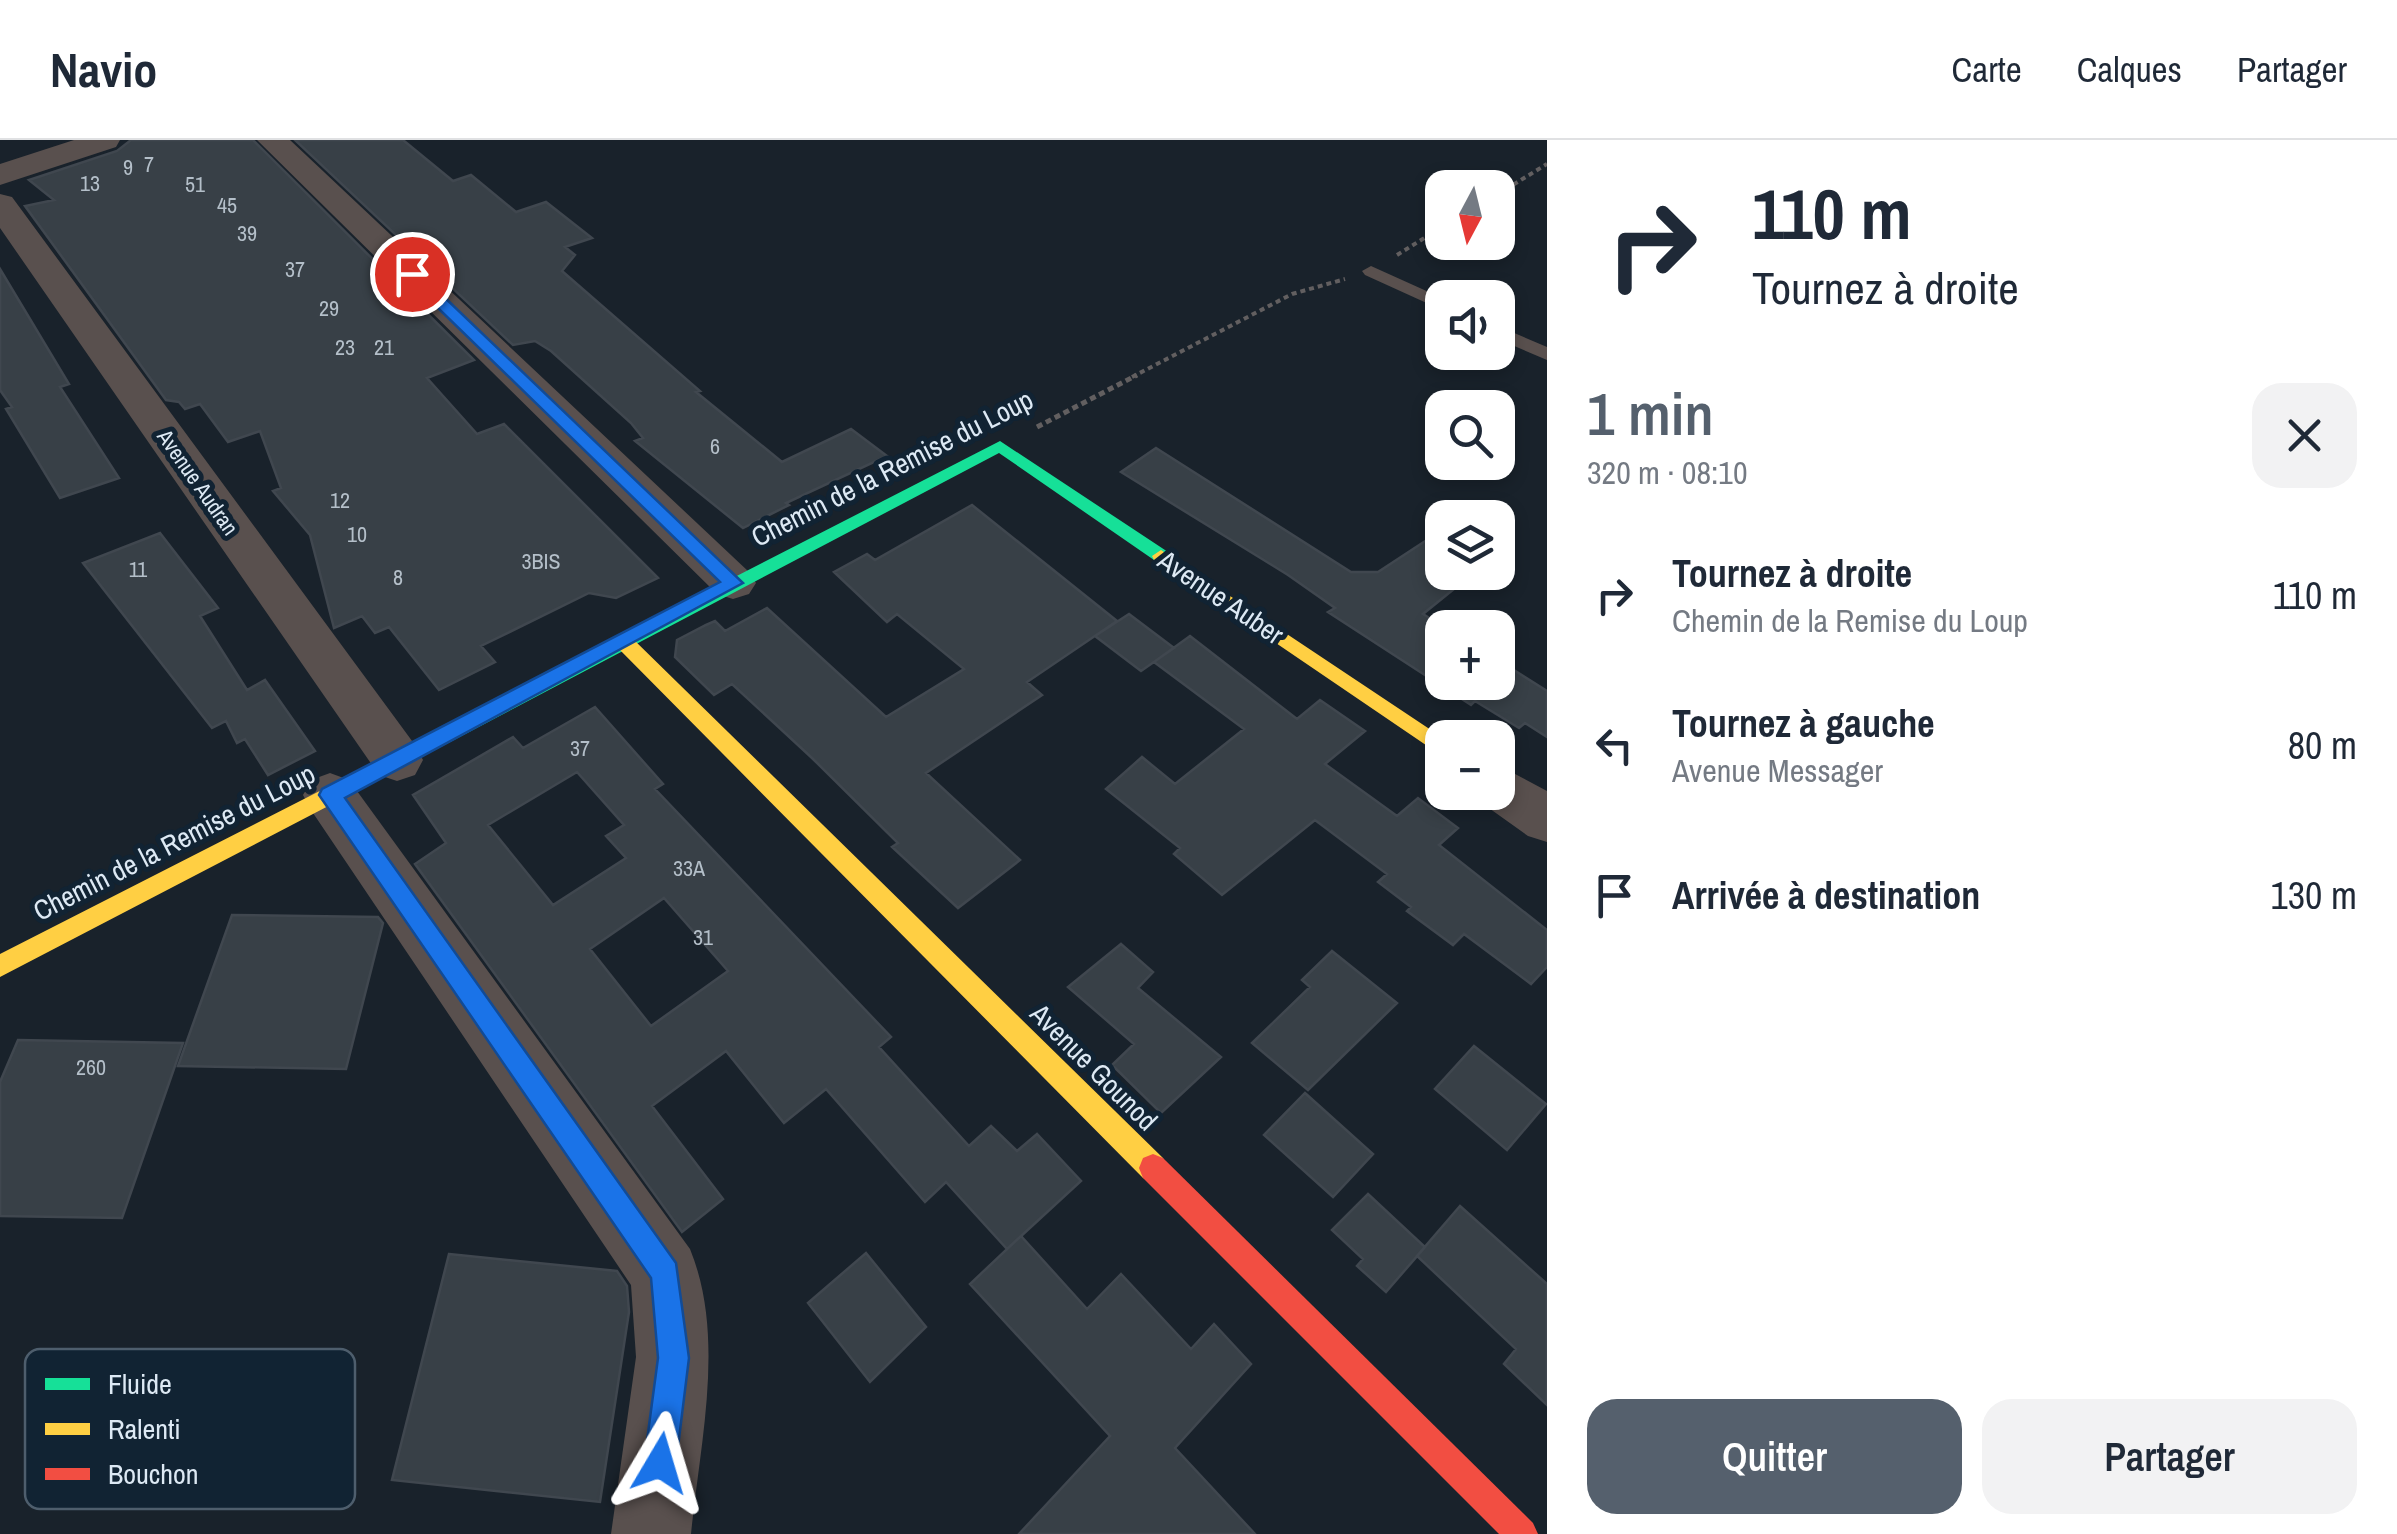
<!DOCTYPE html>
<html lang="fr">
<meta charset="utf-8">
<style>
body{margin:0;font-family:"Archivo Narrow",sans-serif;background:#f2f2f3;color:#1f2937;height:100vh;display:flex;flex-direction:column;font-size:38px;white-space:nowrap}
*{box-sizing:border-box;margin:0}
p{font-size:32px;color:#747a83}
.icon{flex:none;width:55px;height:55px;fill:none;stroke:currentColor;stroke-width:2;stroke-linecap:round;stroke-linejoin:round}
.map{position:relative;flex:1;overflow:hidden}
.drawer{display:flex;flex-direction:column;background:#fff;width:850px}
.drawer>*{flex:none}
.guide{background:#fff;color:#1f2937;overflow:hidden}
.needle{width:65px;rotate:187deg}
.fabs{position:absolute;left:1425px;top:30px;display:grid;gap:20px}
.fabs a{display:grid;place-items:center;width:90px;height:90px;border-radius:20px;background:#fff;box-shadow:0 5px 15px #0003;font-size:50px}
.pin{position:absolute;display:grid;place-items:center;width:85px;height:85px;color:#fff;margin:-42px;border:5px solid #fff;border-radius:50%;box-shadow:0 2px 10px #0007}
.me{position:absolute;width:110px;margin:-55px;rotate:7deg;stroke-linejoin:round;filter:drop-shadow(0 0 8px #0008)}
.turn{display:flex;align-items:center;gap:35px;height:210px;padding:0 40px;font-size:45px}
.turn .icon{width:130px;height:130px;stroke-width:2.5}
.turn b{display:block;font-size:70px;line-height:85px}
.round{display:grid;place-items:center;flex:none;width:105px;height:105px;border-radius:30px;background:#f2f2f3}
.overview{display:flex;align-items:center;justify-content:space-between;height:170px;padding:0 40px}
h1{font-size:60px;font-weight:600;line-height:75px;color:#55606d}
.cta{display:flex;gap:20px;margin-top:auto;padding:20px 40px}
.cta a{flex:1;height:115px;border-radius:30px;background:#55606d;color:#fff;font-size:40px;font-weight:600;line-height:115px;text-align:center}
.cta a+a{background:#f2f2f3;color:#1f2937}
ul{padding:0;list-style:none}
li{display:flex;align-items:center;gap:30px;height:150px;padding:0 40px}
li div{flex:1}
li b{display:block;font-size:38px}
li em{font-style:normal}
header{display:flex;align-items:center;gap:60px;box-sizing:border-box;height:140px;padding:0 50px;background:#fff;border-bottom:2px solid #e0e1e3}
header strong{font-size:48px}
nav{display:flex;gap:55px;margin-inline-start:auto;font-size:35px}
main{display:flex;flex:1;min-height:0}
.map>svg:first-child{display:block}
</style>
<header>
<strong>Navio</strong>
<nav><a>Carte</a><a>Calques</a><a>Partager</a></nav>
</header>
<main>
<div class="map">
<svg width="1547" height="1394" viewBox="0 0 1547 1394">
<rect width="100%" height="100%" fill="#19222b"/>
<path fill="#384047" stroke="#40474f" stroke-width="2.5" fill-rule="evenodd" d="M131 0H253L474 220 427 238 477 294 504 284 658 438 616 458 589 453 481 506 495 522 439 550 389 487 375 493 362 476 334 488 310 395 273 351 281 348 260 291 228 302 200 264 185 269 179 262 166 260 25 66 54 60 29 40 117 11Z
M295 0H403L453 41 471 35 516 72 546 62 592 98 565 107 575 115 562 131 700 251 696 252 782 322 851 289 887 316 786 363 789 365 743 388 635 301 643 298 631 283 551 211 535 201 513 205Z
M0 129 69 244 60 247 119 338 60 358 6 269 12 267 0 250Z
M1156 308 1351 432H1378L1442 390V432H1475L1423 474 1445 488 1442 542H1498V520L1547 551V597L1525 583 1519 588 1475 561 1471 565 1328 472 1335 468 1288 435 1121 332Z
M972 365 1117 481 1027 542 1042 555 926 633 1020 720 958 768 892 707 898 703 812 618 732 544 714 555 675 517 677 500 706 485 715 481 725 491 767 468 886 577 964 529 897 474 887 482 834 432 867 414 875 420Z
M160 393 218 468 200 476 247 550 265 540 315 611 268 635 245 599 237 603 226 581 212 588 83 423Z
M1129 474 1174 508 1141 531 1095 496Z
M1190 496 1297 579 1320 560 1365 591 1325 624 1397 676 1418 658 1458 688 1439 705 1547 790V827L1531 844 1464 794 1453 805 1407 771 1411 767 1378 742 1387 734 1315 680 1222 755 1174 714 1180 708 1106 649 1142 617 1175 644 1244 589 1154 522Z
M595 567 663 644 655 649 891 897 879 907 969 1006 991 986 1017 1011 1037 994 1081 1041 1007 1109 946 1042 925 1062 826 949 784 983 726 911 652 966 723 1059 682 1092 415 724 446 703 413 655 513 597 523 608ZM577 632 624 685 606 696 626 718 553 765 488 685ZM664 758 728 831 651 886 590 809Z
M232 775 378 777 383 783 346 929 178 926Z
M1121 804 1153 832 1138 848 1221 917 1161 973 1112 925 1134 904 1068 847Z
M1332 811 1397 863 1308 950 1252 903 1310 847 1302 840Z
M18 900 183 903 122 1078 0 1076V942Z
M1474 906 1546 964 1507 1010 1435 949Z
M1305 953 1373 1014 1333 1057 1264 995Z
M1368 1054 1425 1107 1386 1152 1357 1126 1363 1119 1332 1090Z
M1460 1066 1547 1144V1265L1504 1224 1516 1209 1417 1116Z
M1021 1096 1087 1169 1121 1134 1191 1209 1214 1184 1251 1224 1175 1308 1255 1394H1019L1110 1296 970 1144Z
M866 1113 926 1187 870 1242 808 1163Z
M449 1114 617 1131 627 1146 629 1172 600 1362 392 1340Z"/>
<g fill="none" stroke-linecap="round" stroke-linejoin="round">
<path stroke="#625f60" stroke-width="4" stroke-dasharray="5 4" stroke-linecap="butt" d="M1498 54 1547 24
M1397 115 1442 87
M1132 237 1292 154 1345 139"/>
<path stroke="#625f60" stroke-width="5" stroke-dasharray="6 4" stroke-linecap="butt" d="M1037 287 1137 235"/>
<path fill="#59504e" fill-rule="evenodd" d="M1371 126 1442 158V170L1365 135 1362 131Z
M1498 186 1547 207V220L1498 199Z"/>
<path fill="#59504e" fill-rule="evenodd" d="M74 0H120L116 7 0 45V24Z
M257 0H290L749 432 756 443 749 454 733 459 717 454Z
M0 54 12 57 415 605 423 620 415 635 397 641 379 635 0 88Z
M1498 625 1547 651V702L1528 696 1479 661 1475 652H1498Z
M330 633 349 640 690 1109C726 1197 700 1302 691 1394H611L636 1217 631 1145 311 670 303 655 311 640Z"/>
<path fill="#16e098" fill-rule="evenodd" d="M1000 301 1168 412V420H1154L999 313 359 650H343L340 644 343 638Z"/>
<path fill="#ffcf43" fill-rule="evenodd" d="M1161 410 1443 598 1442 616 1154 420 1152 416Z
M624 495 631 497 1163 1018 1167 1028 1163 1038 1153 1042 1143 1038 617 507 614 502 617 497Z
M351 635 359 638 362 644 359 650 0 837V814Z"/>
<path fill="#f24e42" fill-rule="evenodd" d="M1153 1014 1163 1018 1533 1383 1538 1394H1499L1143 1038 1139 1028 1143 1018Z"/>
</g>
<path fill="#1a73e8" stroke="#114b97" stroke-width="2.5" d="M406 131H417L743 443 345 658 676 1123 689 1218 676 1323 671 1334 660 1339 649 1334 644 1323 658 1218 651 1138 319 655 322 649 720 442 406 137Z"/>
<g text-anchor="middle" stroke-width="10" stroke-linejoin="round" paint-order="stroke">
<g font-size="22" fill="#b4bfc9">
<text x="149" y="32">7</text>
<text x="128" y="35">9</text>
<text x="90" y="51">13</text>
<text x="195" y="52">51</text>
<text x="227" y="73">45</text>
<text x="247" y="101">39</text>
<text x="295" y="137">37</text>
<text x="329" y="176">29</text>
<text x="345" y="215">23</text>
<text x="384" y="215">21</text>
<text x="715" y="314">6</text>
<text x="340" y="368">12</text>
<text x="357" y="402">10</text>
<text x="541" y="429">3BIS</text>
<text x="138" y="437">11</text>
<text x="398" y="445">8</text>
<text x="580" y="616">37</text>
<text x="689" y="736">33A</text>
<text x="703" y="805">31</text>
<text x="91" y="935">260</text>
</g>
<g font-size="22" fill="#dde9f4" stroke="#112333">
<text transform="translate(198 342) rotate(55)" y="8">Avenue Audran</text>
</g>
<g font-size="28" fill="#dde9f4" stroke="#112333">
<text transform="translate(892 328) rotate(-27)" y="10">Chemin de la Remise du Loup</text>
<text transform="translate(1221 457) rotate(34)" y="10">Avenue Auber</text>
<text transform="translate(174 702) rotate(-27)" y="10">Chemin de la Remise du Loup</text>
<text transform="translate(1094 927) rotate(45)" y="10">Avenue Gounod</text>
</g>
</g>
<rect x="25" y="1209" width="330" height="160" rx="15" fill="#112333" stroke="#4e5e6d" stroke-width="2.5"/>
<rect x="45" y="1238" width="45" height="12" fill="#16e098"/>
<rect x="45" y="1283" width="45" height="12" fill="#ffcf43"/>
<rect x="45" y="1328" width="45" height="12" fill="#f24e42"/>
<g font-size="28" fill="#dde9f4">
<text x="108" y="1254">Fluide</text>
<text x="108" y="1299">Ralenti</text>
<text x="108" y="1344">Bouchon</text>
</g>
</svg>
<div class="fabs">
<a><svg class="needle" viewBox="-14 -14 28 28"><path d="M0-13l5 13h-10z" fill="#e53935"/><path d="M0 13l5-13h-10z" fill="#747a83"/></svg></a>
<a><svg class="icon" aria-label="sound" viewBox="0 0 24 24"><path d="M4 9h4l5-4v14l-5-4H4zM17 9q2 3 0 6"/></svg></a>
<a><svg class="icon" aria-label="search" viewBox="0 0 24 24"><circle cx="10" cy="10" r="6"/><path d="M15 15l6 6"/></svg></a>
<a><svg class="icon" aria-label="layers" viewBox="0 0 24 24"><path d="M12 4l9 5-9 5-9-5zM3 14l9 5 9-5"/></svg></a>
<a>+</a>
<a>−</a>
</div>
<div class="pin" style="left:412px;top:134px;background:#d93025"><svg class="icon" aria-label="arrive" viewBox="0 0 24 24"><path d="M6 21V4h12l-3 4 3 4H6"/></svg></div>
<svg class="me" style="left:660px;top:1323px" viewBox="-20 -20 40 40"><path d="M0-17L14 15 0 8-14 15z" fill="#1a73e8" stroke="#fff" stroke-width="4"/></svg>
</div>
<section class="drawer">
<div class="guide">
<div class="turn"><svg class="icon" aria-label="right" viewBox="0 0 24 24"><path d="M7 20v-9h11M14 6l5 5-5 5"/></svg><div><b>110 m</b>Tournez à droite</div></div>
</div>
<div class="overview"><div><h1>1 min</h1><p>320 m · 08:10</p></div><a class="round"><svg class="icon" aria-label="close" viewBox="0 0 24 24"><path d="M6 6l12 12M18 6L6 18"/></svg></a></div>
<ul>
<li><svg class="icon" aria-label="right" viewBox="0 0 24 24"><path d="M7 20v-9h11M14 6l5 5-5 5"/></svg><div><b>Tournez à droite</b><p>Chemin de la Remise du Loup</p></div><em>110 m</em></li>
<li><svg class="icon" aria-label="left" viewBox="0 0 24 24"><path d="M17 20v-9H6M10 6l-5 5 5 5"/></svg><div><b>Tournez à gauche</b><p>Avenue Messager</p></div><em>80 m</em></li>
<li><svg class="icon" aria-label="arrive" viewBox="0 0 24 24"><path d="M6 21V4h12l-3 4 3 4H6"/></svg><div><b>Arrivée à destination</b></div><em>130 m</em></li>
</ul>
<div class="cta"><a>Quitter</a><a>Partager</a></div>
</section>
</main>
